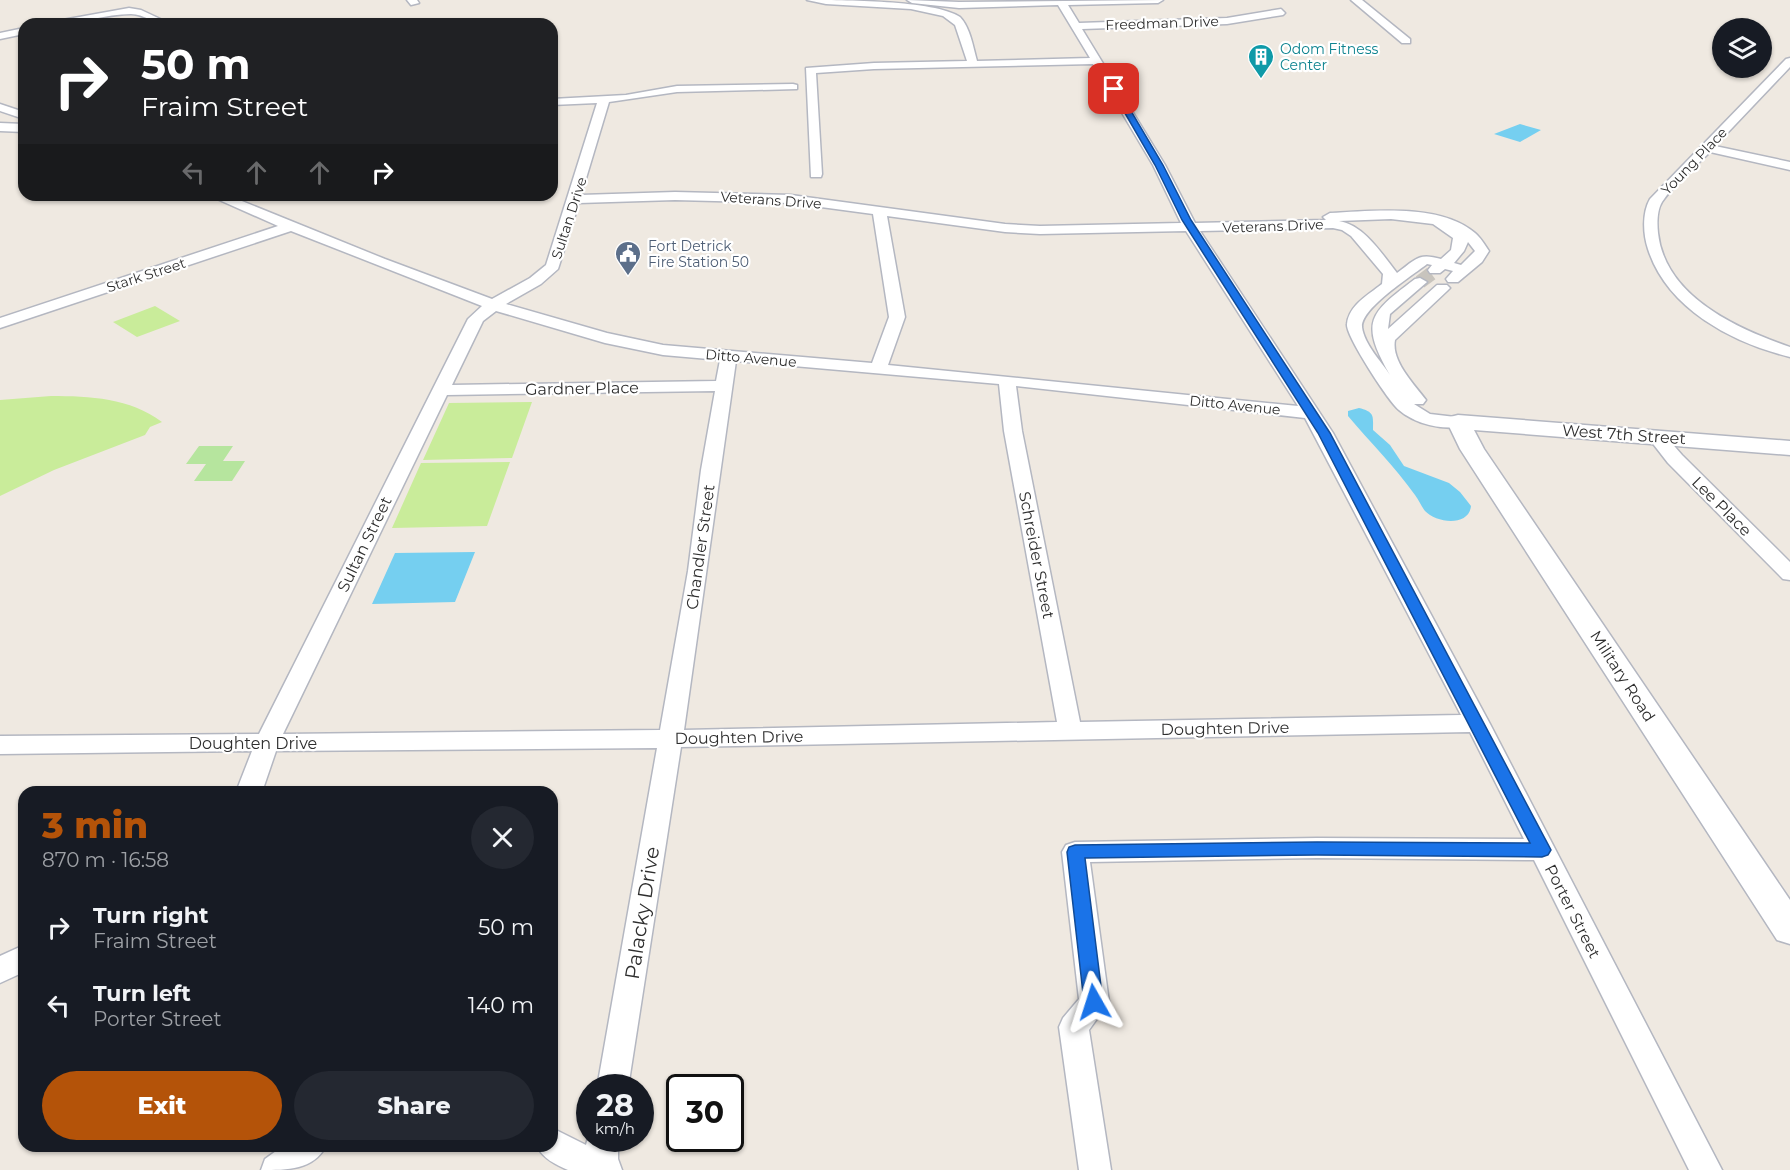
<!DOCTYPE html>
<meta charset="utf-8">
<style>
body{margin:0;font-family:Montserrat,sans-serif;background:#242831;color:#f1f3f6;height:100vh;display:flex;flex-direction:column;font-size:22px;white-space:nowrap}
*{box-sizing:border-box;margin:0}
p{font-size:20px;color:#9ea1a6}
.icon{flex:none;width:33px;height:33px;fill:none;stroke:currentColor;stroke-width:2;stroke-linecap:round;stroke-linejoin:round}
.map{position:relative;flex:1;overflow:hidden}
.sheet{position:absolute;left:18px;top:786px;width:540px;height:366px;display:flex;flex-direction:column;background:#171b24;border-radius:18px;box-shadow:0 2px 4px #0004}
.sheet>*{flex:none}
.banner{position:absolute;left:18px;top:18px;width:540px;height:183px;border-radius:18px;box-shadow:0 2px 4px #0004;background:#202124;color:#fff;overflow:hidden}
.fabs{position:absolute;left:1712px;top:18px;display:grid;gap:12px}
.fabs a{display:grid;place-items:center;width:60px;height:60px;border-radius:50%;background:#171b24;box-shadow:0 2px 4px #0004;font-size:30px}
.speed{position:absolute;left:576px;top:1074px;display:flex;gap:12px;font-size:30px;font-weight:700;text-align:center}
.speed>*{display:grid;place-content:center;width:78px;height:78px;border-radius:50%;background:#171b24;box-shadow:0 2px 4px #0004;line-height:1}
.speed small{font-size:15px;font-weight:400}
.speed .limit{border:3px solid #111;border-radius:9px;background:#fff;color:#111}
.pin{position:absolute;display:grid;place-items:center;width:51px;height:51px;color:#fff;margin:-26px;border-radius:12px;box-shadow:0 3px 9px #0006}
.me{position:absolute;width:66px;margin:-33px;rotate:354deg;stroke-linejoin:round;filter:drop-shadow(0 0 4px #0008)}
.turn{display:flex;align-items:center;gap:21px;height:126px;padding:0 24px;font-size:27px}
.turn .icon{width:78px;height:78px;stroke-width:2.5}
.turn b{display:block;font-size:42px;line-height:51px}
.lanes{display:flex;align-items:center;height:57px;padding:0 24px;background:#0003;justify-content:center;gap:30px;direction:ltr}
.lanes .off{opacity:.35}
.round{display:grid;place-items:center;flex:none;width:63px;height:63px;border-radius:32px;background:#242831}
.head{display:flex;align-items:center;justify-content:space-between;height:102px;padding:0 24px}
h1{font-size:36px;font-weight:800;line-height:45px;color:#b45309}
.cta{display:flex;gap:12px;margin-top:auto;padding:12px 24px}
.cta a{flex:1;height:69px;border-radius:36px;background:#b45309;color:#fff;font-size:24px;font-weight:800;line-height:69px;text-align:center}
.cta a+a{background:#242831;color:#f1f3f6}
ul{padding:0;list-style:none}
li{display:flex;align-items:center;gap:18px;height:78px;padding:0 24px}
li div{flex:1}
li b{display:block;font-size:22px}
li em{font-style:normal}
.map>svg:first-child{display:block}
</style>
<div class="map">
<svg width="1790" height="1170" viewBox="0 0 1790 1170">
<rect width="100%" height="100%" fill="#efe9e1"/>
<path fill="#b6e59e" d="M199 446H233L223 461H245L232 481H194L206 464H186Z"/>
<path fill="#c9ec9a" d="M155 306 180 321 137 337 113 322Z
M51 396C90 396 130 398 162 422L150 427 145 435 54 470 0 496V400Z
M532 402 512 458 423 460 449 403Z
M510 462 487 526 392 528 421 463Z"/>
<path fill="#75cff0" d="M1520 124 1541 130 1520 142 1494 134Z
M1359 408C1375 412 1373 416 1373 430L1390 445 1404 466 1449 483 1460 492 1471 506C1469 527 1436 523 1425 511 1421 506 1419 500 1415 495 1395 467 1370 442 1348 416V411Z
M475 552 455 602 372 604 395 553Z"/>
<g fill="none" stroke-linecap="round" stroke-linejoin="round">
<path stroke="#c8c4bd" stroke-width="14" stroke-dasharray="14 7" stroke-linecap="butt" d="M1420 282 1432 273"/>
<defs>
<path id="minor" d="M407 0H417L419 3 411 5Z
M807 0C841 0 935 0 960 17 970 27 973 47 977 61L1090 58 1058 5 959 8 912 3 907 0 959 2 1163 0 1158 3 1068 5 1079 23 1227 18 1281 9 1285 13 1283 15 1227 24 1082 29 1165 165 1195 223 1326 220 1323 217 1330 213C1373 211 1440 203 1475 233 1480 237 1485 245 1489 251L1482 262 1458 282H1448L1446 279 1453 271 1445 269 1440 273H1430L1428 270 1432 265 1427 264C1412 276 1361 308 1362 327 1364 344 1381 361 1390 375 1359 321 1370 313 1415 279L1420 278 1427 282 1390 314 1388 329 1437 285H1447L1450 288 1447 291 1395 340C1391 361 1414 384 1426 400L1423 404H1414L1430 414 1464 418 1467 422 1464 426C1444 431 1415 424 1399 410 1389 402 1345 335 1347 324 1349 305 1368 295 1382 284L1383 274 1351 236 1342 230 1333 228 1200 231 1333 433 1490 724 1722 1170H1689L1534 860 1317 858 1090 862 1109 1002 1089 1030 1111 1170H1079L1059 1027 1063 1018 1079 999 1062 852 1066 845 1075 842 1317 838 1524 839 1470 732 681 747 628 1088H597L657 748 276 751 262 792H236L252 751 0 754V736L259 734 468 319 482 306 291 231 0 328V318L278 226 208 195H227L385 259 492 299 530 278 546 265 597 103 552 105V99L626 95 677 86 793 84 797 85V89L677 92 609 102 581 195 675 192 791 195 1005 224 1040 226 1181 223 1153 165 1093 64 874 69 816 73 822 174 821 177H811L806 68 874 63 967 61 955 25 943 16 911 9 826 4ZM675 200 791 203 873 214 889 317 872 363 663 345 607 333 506 304 541 284 558 269 579 203ZM887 216 1005 232 1040 234 1186 231 1298 406 888 365 905 317ZM1391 219 1433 224 1453 238 1451 250 1441 259C1418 252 1415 260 1397 273 1382 254 1364 225 1339 221ZM1468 242 1475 251 1461 265 1454 263 1464 251ZM496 311 605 343 663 355 720 360 716 381 452 385 483 321ZM736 361 999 384 1004 431 1057 722 684 730ZM1016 386 1305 418 1461 715 1080 722 1022 431ZM715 391 701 470 688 571 660 730 283 734 447 395Z
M1351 0H1362L1410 39V43H1402Z
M129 8 141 10 171 24C153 24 144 14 131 14 106 14 79 24 52 24L57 21Z
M24 28V34L0 39V33Z
M1790 58V67L1715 146 1790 162V170L1710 152C1695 167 1673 185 1662 202 1657 210 1657 224 1658 233 1665 297 1738 329 1790 347V357C1733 343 1667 309 1648 249 1643 234 1642 213 1650 199L1786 59Z
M0 104 24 112V119L0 111Z
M0 123 24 124V132L0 131Z
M1656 431 1662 432 1682 455 1790 562V580L1783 579 1668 463 1647 436 1650 432Z
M24 945V972L0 983V956Z
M552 1128 586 1145 590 1130V1138H618V1159L622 1170H568C556 1165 542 1158 537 1146H552Z
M283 1146H326C313 1170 288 1170 261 1170L265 1159Z"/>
<path id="tertiary" d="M1458 415 1790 441V455L1474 430 1484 449 1790 900V944L1777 940 1460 449 1447 422 1450 417Z"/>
</defs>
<use href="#minor" stroke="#b4b7c1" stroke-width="3"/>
<use href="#tertiary" stroke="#b4b7c1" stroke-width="3"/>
<use href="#minor" fill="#fff" fill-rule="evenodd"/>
<use href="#tertiary" fill="#fff" fill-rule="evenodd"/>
</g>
<path fill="#1a73e8" stroke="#114b97" stroke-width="1.5" d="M1114 86 1118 89 1163 165 1191 220 1330 433 1551 850 1548 855 1542 857 1317 855 1085 858 1103 1002 1100 1008 1094 1011 1087 1008 1084 1002 1067 852 1069 847 1075 845 1317 842 1530 843 1318 433 1182 220 1155 165 1111 89Z"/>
<defs>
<symbol id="building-pin" viewBox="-11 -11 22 30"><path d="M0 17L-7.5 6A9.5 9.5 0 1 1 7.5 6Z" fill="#0f9aa8" stroke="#fff"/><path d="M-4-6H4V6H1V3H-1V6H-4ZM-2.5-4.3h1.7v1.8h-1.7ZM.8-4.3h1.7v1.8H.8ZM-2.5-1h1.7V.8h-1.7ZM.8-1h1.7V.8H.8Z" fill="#fff"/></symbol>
<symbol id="civic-pin" viewBox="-11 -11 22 30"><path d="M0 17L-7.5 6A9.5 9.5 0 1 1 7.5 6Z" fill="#5c6f8a" stroke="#fff"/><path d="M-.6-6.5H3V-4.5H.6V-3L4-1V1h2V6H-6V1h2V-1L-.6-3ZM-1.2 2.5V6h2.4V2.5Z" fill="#fff"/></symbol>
</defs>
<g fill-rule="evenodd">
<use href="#building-pin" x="1246" y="42" width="30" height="40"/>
<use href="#civic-pin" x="613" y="239" width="30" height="40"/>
</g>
<g text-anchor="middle" stroke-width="4.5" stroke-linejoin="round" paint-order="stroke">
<g font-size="14" fill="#2e2e2e" stroke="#fff">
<text transform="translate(1162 23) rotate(-2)" y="5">Freedman Drive</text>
<text transform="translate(1694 161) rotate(-46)" y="5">Young Place</text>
<text transform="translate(771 200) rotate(4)" y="5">Veterans Drive</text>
<text transform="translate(569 218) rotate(-72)" y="5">Sultan Drive</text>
<text transform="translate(1273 226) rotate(-2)" y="5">Veterans Drive</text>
<text transform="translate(146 275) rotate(-18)" y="5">Stark Street</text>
<text transform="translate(751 358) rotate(5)" y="5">Ditto Avenue</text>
<text transform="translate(1235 405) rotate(6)" y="5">Ditto Avenue</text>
</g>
<g font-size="14" fill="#0d838f" stroke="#fff" text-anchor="start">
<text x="1280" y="54">Odom Fitness<tspan x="1280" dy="16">Center</tspan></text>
</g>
<g font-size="14" fill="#4e5e75" stroke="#fff" text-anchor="start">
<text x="648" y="251">Fort Detrick<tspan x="648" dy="16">Fire Station 50</tspan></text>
</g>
<g font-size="16" fill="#2e2e2e" stroke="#fff">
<text transform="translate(582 388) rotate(-1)" y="6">Gardner Place</text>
<text transform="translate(1624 434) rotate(4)" y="6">West 7th Street</text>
<text transform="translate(1722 506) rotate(45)" y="6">Lee Place</text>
<text transform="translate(364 544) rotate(-64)" y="6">Sultan Street</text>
<text transform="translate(700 547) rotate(-82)" y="6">Chandler Street</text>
<text transform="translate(1037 555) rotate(79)" y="6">Schreider Street</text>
<text transform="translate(1623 676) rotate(57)" y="6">Military Road</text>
<text transform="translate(1225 728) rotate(-1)" y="6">Doughten Drive</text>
<text transform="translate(739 737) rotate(-1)" y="6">Doughten Drive</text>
<text x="253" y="749">Doughten Drive</text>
<text transform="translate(1573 911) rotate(63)" y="6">Porter Street</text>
</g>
<g font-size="20" fill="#2e2e2e" stroke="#fff">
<text transform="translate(642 913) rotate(-81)" y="7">Palacky Drive</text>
</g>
</g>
</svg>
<div class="fabs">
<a><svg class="icon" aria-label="layers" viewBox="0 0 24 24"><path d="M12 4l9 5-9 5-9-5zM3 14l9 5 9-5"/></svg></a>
</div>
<div class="speed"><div>28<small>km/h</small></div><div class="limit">30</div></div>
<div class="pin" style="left:1114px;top:89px;background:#d93025"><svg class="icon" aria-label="arrive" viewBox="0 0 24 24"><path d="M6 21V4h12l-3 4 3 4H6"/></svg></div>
<svg class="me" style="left:1094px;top:1002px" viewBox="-20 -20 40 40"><path d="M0-17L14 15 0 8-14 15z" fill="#1a73e8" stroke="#fff" stroke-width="4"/></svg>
<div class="banner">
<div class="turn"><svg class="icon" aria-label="right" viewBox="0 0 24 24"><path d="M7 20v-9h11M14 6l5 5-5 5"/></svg><div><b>50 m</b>Fraim Street</div></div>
<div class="lanes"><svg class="icon off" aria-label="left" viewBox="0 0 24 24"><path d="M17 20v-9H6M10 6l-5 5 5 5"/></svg><svg class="icon off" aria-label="ahead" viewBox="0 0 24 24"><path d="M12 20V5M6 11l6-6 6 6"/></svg><svg class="icon off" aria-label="ahead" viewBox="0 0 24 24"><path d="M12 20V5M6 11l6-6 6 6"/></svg><svg class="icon" aria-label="right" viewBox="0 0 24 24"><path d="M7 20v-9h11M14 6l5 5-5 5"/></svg></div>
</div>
<section class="sheet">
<div class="head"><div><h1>3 min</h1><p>870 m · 16:58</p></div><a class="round"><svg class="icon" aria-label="close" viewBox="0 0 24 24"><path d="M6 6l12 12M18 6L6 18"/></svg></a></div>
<ul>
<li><svg class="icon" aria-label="right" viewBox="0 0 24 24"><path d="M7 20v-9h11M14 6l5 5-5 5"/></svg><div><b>Turn right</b><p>Fraim Street</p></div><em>50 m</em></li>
<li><svg class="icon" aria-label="left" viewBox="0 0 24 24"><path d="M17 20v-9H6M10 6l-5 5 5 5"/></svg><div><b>Turn left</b><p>Porter Street</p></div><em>140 m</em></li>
</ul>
<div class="cta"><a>Exit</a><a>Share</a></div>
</section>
</div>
